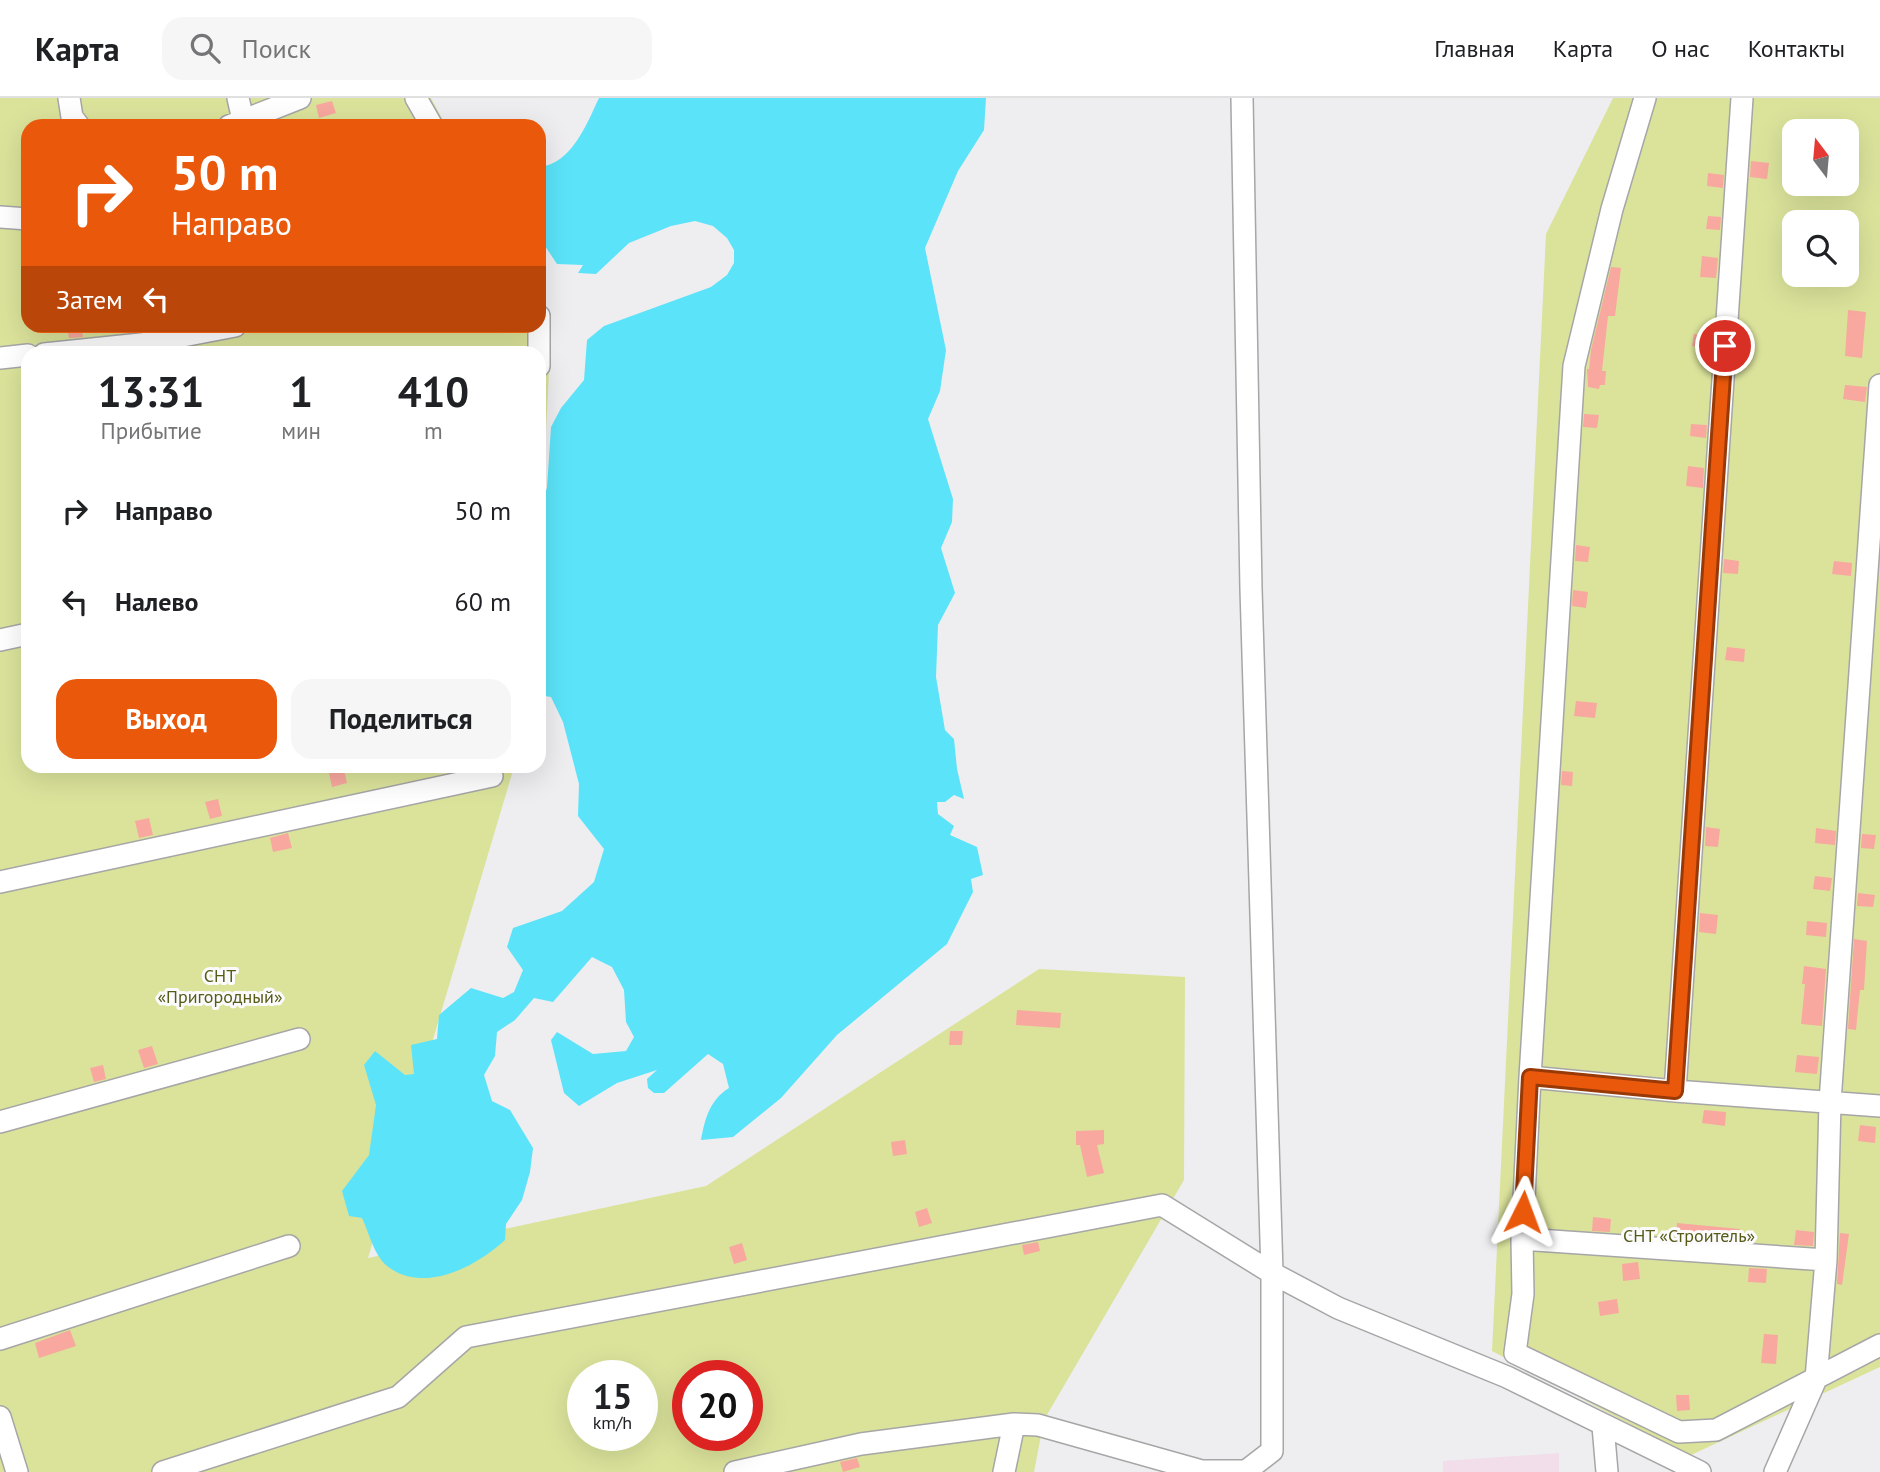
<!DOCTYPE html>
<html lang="ru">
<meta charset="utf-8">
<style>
body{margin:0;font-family:"PT Sans",sans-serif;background:#f6f6f6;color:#202124;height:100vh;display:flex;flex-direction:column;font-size:26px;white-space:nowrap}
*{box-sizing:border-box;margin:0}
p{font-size:23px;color:#757577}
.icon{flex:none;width:38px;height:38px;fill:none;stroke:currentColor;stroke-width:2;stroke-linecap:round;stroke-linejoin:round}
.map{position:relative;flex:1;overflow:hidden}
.details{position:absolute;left:21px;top:248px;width:525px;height:427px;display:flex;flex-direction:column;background:#fff;border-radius:21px;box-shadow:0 7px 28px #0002}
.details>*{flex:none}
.top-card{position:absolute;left:21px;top:21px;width:525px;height:214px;border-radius:21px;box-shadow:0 7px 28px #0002;background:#ea580c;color:#fff;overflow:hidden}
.needle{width:46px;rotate:344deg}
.buttons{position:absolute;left:1782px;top:21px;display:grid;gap:14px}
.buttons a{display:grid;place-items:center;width:77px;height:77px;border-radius:14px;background:#fff;box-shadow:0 7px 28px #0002;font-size:35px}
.speed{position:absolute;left:567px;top:1262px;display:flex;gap:14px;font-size:35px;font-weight:700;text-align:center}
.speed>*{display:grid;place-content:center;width:91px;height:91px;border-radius:50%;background:#fff;box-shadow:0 7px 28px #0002;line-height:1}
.speed small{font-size:18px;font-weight:400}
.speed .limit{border:10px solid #d22;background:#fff;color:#111}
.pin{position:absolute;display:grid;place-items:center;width:60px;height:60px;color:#fff;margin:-30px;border:4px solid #fff;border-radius:50%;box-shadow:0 2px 7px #0007}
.me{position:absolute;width:77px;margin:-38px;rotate:3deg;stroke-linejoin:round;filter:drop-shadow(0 0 5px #0008)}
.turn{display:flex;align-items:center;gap:24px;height:147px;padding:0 35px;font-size:32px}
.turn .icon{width:91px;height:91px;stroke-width:2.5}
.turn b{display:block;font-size:49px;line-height:60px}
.then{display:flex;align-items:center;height:66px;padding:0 35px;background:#0003;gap:14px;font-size:26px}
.eta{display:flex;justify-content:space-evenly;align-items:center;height:119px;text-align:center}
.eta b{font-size:42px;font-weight:600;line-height:49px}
.primary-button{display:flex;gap:14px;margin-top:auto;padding:14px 35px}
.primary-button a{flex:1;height:80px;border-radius:21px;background:#ea580c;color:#fff;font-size:28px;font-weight:600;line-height:80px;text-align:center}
.primary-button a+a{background:#f6f6f6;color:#202124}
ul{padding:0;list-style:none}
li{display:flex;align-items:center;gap:21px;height:91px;padding:0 35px}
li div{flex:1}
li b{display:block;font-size:26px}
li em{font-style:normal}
header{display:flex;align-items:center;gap:42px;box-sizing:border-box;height:98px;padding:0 35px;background:#fff;border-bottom:2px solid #e0e0e0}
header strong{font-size:33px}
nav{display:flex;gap:38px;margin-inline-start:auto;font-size:24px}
.search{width:490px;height:63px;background:#f6f6f6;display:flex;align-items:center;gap:18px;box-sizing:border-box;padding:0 24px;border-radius:21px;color:#757577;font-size:26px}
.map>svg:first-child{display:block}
</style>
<header>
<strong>Карта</strong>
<div class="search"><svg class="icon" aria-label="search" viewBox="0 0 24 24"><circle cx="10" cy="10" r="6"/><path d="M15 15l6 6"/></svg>Поиск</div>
<nav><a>Главная</a><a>Карта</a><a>О нас</a><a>Контакты</a></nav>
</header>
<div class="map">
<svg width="1880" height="1374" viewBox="0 0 1880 1374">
<rect width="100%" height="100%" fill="#eeeef0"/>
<path fill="#f2ddeb" d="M1559 1355V1374H1443V1363Z"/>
<path fill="#dbe39b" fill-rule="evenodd" d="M0 0H431L446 28H28V228H539V200L551 233 539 477V256H28V668L514 669 368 1160 706 1088 1039 871 1185 879 1184 1082 1044 1322 1034 1374H0ZM583 1278H642V1337H583ZM688 1278H747V1337H688Z
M1613 0H1880V1269L1689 1358 1492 1253 1546 136ZM1794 33H1846V86H1794ZM1794 124H1846V177H1794Z"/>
<path fill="#5be3f9" d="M599 0H986L984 32 958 73 925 150 946 252 940 293 928 321 953 401 952 424 941 450 955 495 938 527 936 579 945 632 954 641 957 671 964 701 954 697 945 704H937L938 716 954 728 950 737 977 749 983 777 971 781 973 794 947 846 837 937 781 1000 733 1039 701 1042C705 1020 710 1002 729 990L723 966 708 956 664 995H654L648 990 647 981 657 972 617 985 579 1008 564 995 551 942 557 934 593 956 626 953 634 939 626 924 624 892 612 869 592 859 553 904 534 900 515 922 497 934 495 958 484 977 492 1003 510 1012 533 1050 530 1074 522 1102 506 1126 505 1142C477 1168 424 1197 387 1168 374 1157 369 1135 362 1120L349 1118 342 1093 369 1057 376 1007 364 967 375 953 405 977 414 976 411 947 437 941 439 917 471 890 503 900 514 894 523 872 507 849 513 830 562 813 594 784 604 751 578 718 579 686 563 624 551 599 539 597V409L547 390 551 329 561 310 584 282 587 242 604 228 711 189 727 177 734 165V152L727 140 713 128 695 123 671 128 629 145 596 176 578 175 583 167 557 166 543 145H539V69C572 66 587 25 599 0Z"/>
<path fill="#f8a89e" d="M332 3 336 15 319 20 316 7Z
M1751 63 1769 65 1767 81 1750 79Z
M1708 75 1724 77 1723 90 1707 88Z
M1708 118 1721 119 1720 132 1706 131Z
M1702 158 1718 160 1716 180 1700 179Z
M1611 169 1621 170 1615 218H1608L1602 273H1606L1605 287H1600L1599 291 1588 289 1587 271H1589L1591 252Z
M1848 212 1866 214 1862 260 1845 258Z
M67 228H81L83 239 69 240Z
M1694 236 1713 238 1712 251 1692 248Z
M1845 287 1867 289 1865 304 1843 301Z
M1584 316 1599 317 1597 330 1583 329Z
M1691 326 1707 327 1706 340 1690 338Z
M1688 368 1704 370 1703 390 1686 388Z
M1576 447 1590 449 1588 464 1575 463Z
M1724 461 1739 463 1738 476 1723 475Z
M1834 463 1852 465 1851 478 1832 476Z
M1573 492 1588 494 1586 510 1572 508Z
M1727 549 1745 551 1744 564 1725 562Z
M1576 603 1597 605 1595 620 1574 618Z
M344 672 347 685 332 689 329 675Z
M1562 673 1573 674 1572 688 1561 687Z
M218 701 222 718 210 721 205 704Z
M149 720 153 737 139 740 135 723Z
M1706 729 1720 731 1718 749 1705 748Z
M1816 730 1836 733 1835 747 1815 745Z
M288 735 292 750 273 754 270 740Z
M1862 736 1876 737 1874 751 1861 750Z
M1815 778 1832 780 1830 793 1813 791Z
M1858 795 1875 797 1873 809 1857 808Z
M1700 815 1718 817 1716 836 1699 834Z
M1807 823 1827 825 1826 839 1806 837Z
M1854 841 1867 843 1864 892H1860L1856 932 1848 931Z
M1804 868 1826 871 1822 928 1801 926 1805 886H1802Z
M1017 912 1061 915 1060 930 1016 927Z
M950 933H963L962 947H949Z
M152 948 158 966 144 970 138 952Z
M1797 957 1819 959 1817 976 1795 974Z
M103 967 106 981 94 984 90 970Z
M1704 1012 1726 1014 1725 1028 1702 1025Z
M1860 1027 1876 1029 1875 1045 1858 1043Z
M1104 1032V1046L1097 1047 1104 1075 1087 1079 1080 1047H1076V1033Z
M905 1042 907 1056 893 1058 891 1044Z
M927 1110 932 1125 919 1129 915 1114Z
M1593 1119 1611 1121 1610 1134 1592 1133Z
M1677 1125 1740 1131 1739 1143 1676 1138Z
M1796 1132 1814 1134 1813 1148 1794 1147Z
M1840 1135 1849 1136 1842 1187 1837 1186Z
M1038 1144 1040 1153 1024 1157 1022 1147Z
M742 1145 747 1162 734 1166 729 1149Z
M1638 1164 1640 1181 1623 1183 1622 1166Z
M1749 1170 1767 1171 1766 1185 1748 1184Z
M1617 1201 1619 1215 1600 1218 1598 1204Z
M70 1232 76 1248 39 1260 35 1245Z
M1764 1236 1778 1237 1776 1266 1761 1265Z
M1676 1297H1689L1690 1312 1677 1313Z
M857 1360 860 1369 843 1374 840 1364Z"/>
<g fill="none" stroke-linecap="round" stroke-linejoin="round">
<defs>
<path id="minor" d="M69 0 72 19 79 28
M238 0 243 22
M416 0 432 28
M1242 0 1251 491 1272 1175 1338 1210 1507 1279 1700 1374
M1645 0 1612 111 1574 268 1530 979 1522 1141 1523 1196 1515 1255 1679 1334 1716 1332 1880 1247
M229 28 300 0
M0 119 28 121
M539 218V268
M44 256 141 246 235 228
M0 260 28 257
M0 542 28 536
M0 784 492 678
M1530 979 1675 993 1880 1008
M1675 993 1742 0
M0 1024 299 941
M1522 1141 1826 1162
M0 1241 289 1148
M0 1319 17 1374
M1603 1328 1607 1374
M163 1374 398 1299 466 1239 1162 1107 1272 1175V1353L1246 1373H1202L1038 1327 1014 1326 861 1346 735 1374
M1004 1374 1014 1326
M1775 1374 1816 1281 1826 1162 1830 1004 1880 287"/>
</defs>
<use href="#minor" stroke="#a6a6a7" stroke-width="24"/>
<use href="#minor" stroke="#fff" stroke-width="21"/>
</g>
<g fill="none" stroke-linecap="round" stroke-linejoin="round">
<defs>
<path id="route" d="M1523 1114 1530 979 1675 993 1725 248"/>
</defs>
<use href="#route" stroke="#983908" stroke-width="18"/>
<use href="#route" stroke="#ea580c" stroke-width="12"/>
</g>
<g text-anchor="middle" stroke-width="6" stroke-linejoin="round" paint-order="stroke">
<g font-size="18" fill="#575b16" stroke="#fbfbfd">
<text x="220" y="884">СНТ<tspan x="220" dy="21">«Пригородный»</tspan></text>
<text x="1689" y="1144">СНТ «Строитель»</text>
</g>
</g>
</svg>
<div class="buttons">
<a><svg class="needle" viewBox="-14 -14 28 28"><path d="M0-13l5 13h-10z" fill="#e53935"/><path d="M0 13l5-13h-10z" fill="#757577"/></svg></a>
<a><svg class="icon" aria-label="search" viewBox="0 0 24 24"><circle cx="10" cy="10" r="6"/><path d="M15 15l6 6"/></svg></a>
</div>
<div class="speed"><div>15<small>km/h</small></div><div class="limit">20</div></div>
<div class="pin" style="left:1725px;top:248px;background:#d93025"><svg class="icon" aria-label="arrive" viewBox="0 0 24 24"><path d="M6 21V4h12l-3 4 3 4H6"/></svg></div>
<svg class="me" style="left:1523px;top:1114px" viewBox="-20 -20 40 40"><path d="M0-17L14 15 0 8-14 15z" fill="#ea580c" stroke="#fff" stroke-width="4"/></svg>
<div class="top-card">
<div class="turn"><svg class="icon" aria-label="right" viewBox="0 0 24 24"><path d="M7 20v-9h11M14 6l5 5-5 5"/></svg><div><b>50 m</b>Направо</div></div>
<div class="then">Затем<svg class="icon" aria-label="left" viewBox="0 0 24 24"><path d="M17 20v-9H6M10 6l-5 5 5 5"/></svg></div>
</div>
<section class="details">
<div class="eta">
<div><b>13:31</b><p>Прибытие</p></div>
<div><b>1</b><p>мин</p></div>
<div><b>410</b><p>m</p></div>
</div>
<ul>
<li><svg class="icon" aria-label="right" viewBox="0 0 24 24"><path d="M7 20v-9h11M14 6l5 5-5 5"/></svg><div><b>Направо</b></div><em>50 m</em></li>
<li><svg class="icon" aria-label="left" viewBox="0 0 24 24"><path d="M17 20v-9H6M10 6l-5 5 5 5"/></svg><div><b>Налево</b></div><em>60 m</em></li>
</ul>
<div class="primary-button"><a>Выход</a><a>Поделиться</a></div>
</section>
</div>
